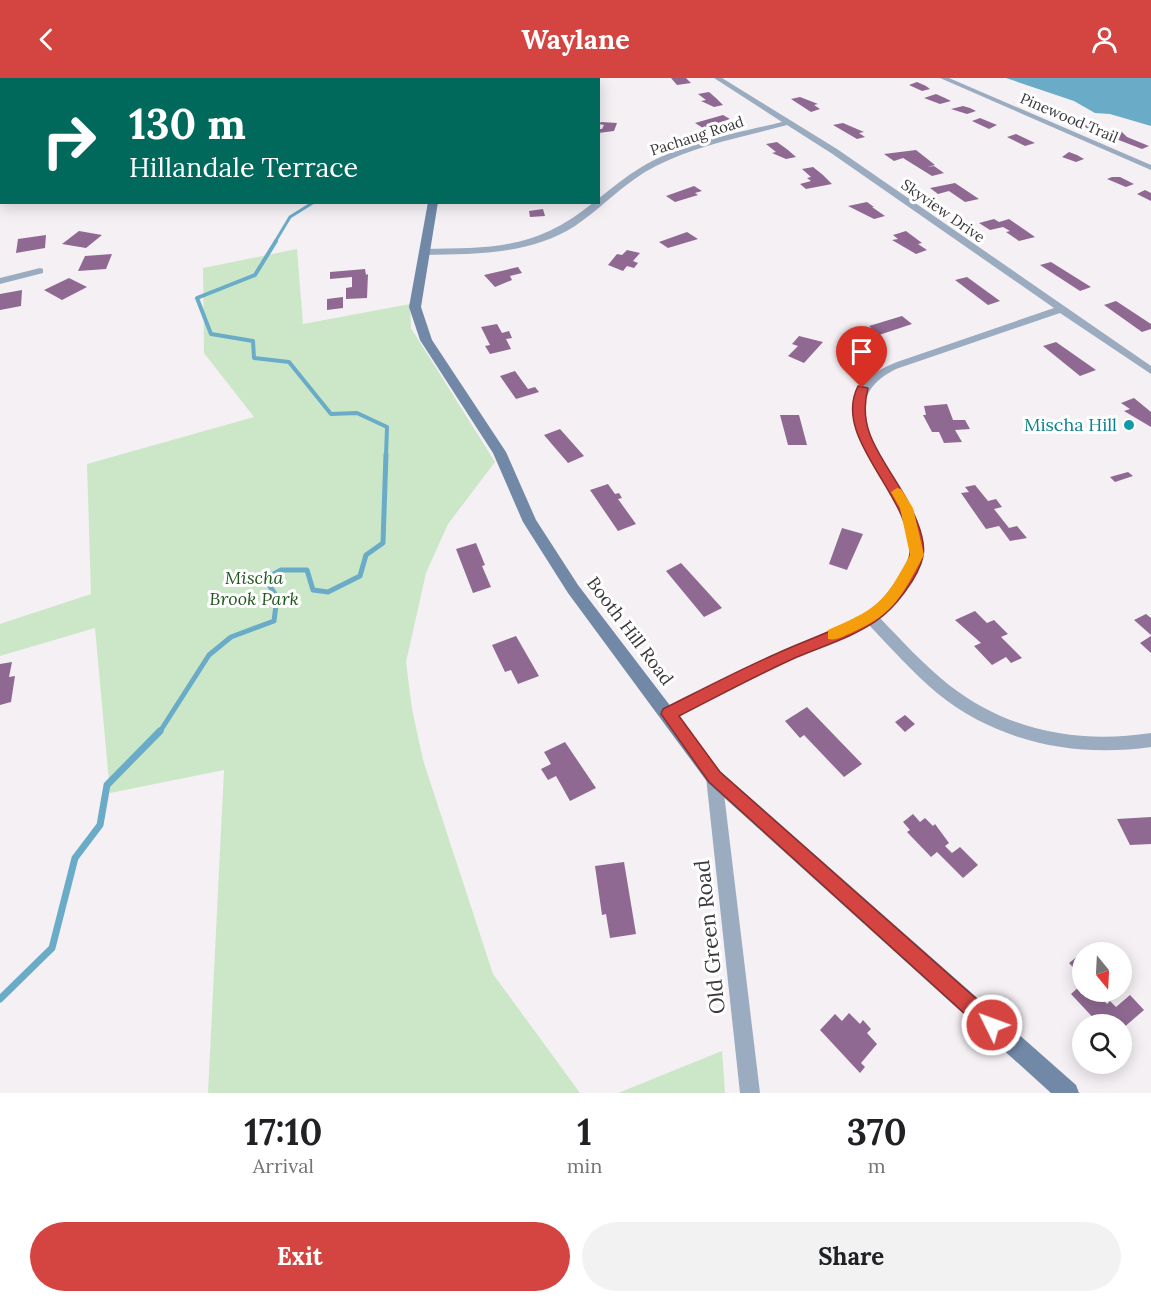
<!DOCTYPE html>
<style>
body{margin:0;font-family:Lora,serif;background:#f2f2f2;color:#202124;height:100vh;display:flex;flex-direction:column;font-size:22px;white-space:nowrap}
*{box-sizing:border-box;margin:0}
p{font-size:20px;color:#757577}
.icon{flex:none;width:33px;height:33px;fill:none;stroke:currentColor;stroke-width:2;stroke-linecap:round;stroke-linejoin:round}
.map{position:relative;height:1015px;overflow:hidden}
.panel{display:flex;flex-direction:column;background:#fff;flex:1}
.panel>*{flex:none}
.hud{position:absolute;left:0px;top:0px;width:600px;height:126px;box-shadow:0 3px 15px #0003;background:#00695c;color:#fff;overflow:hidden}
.needle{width:39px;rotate:162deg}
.controls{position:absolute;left:1072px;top:864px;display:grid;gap:12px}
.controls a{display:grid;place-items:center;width:60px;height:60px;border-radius:50%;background:#fff;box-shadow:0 3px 15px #0003;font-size:30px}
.pin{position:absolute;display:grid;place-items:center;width:51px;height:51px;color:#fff;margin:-62px -26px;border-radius:50% 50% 50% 0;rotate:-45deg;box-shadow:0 0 6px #0007}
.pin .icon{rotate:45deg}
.me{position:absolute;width:66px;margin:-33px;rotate:312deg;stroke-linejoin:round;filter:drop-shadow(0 0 4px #0008)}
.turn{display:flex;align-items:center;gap:21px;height:126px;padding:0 30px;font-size:27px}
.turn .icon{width:78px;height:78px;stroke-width:2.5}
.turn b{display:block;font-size:42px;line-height:51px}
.eta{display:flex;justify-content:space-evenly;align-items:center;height:102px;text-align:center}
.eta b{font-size:36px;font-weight:800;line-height:42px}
.primary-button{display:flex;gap:12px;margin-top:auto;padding:12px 30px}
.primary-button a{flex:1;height:69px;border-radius:36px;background:#d44541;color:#fff;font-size:24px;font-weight:800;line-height:69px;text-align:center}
.primary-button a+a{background:#f2f2f2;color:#202124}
header{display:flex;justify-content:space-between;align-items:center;height:78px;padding:0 30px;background:#d44541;color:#fff;font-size:27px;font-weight:800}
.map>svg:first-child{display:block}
</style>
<header><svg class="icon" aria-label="back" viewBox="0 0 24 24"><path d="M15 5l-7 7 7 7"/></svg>Waylane<svg class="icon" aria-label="person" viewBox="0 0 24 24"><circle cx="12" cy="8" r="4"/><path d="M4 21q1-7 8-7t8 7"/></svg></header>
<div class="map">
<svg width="1151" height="1015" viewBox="0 0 1151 1015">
<rect width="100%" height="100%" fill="#f4f0f4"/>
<path fill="#cbe7c8" d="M297 171 303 246 410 226 411 250 495 384 448 446 426 495 406 584 412 631 423 682 493 896 580 1015H208L224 692 110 715 95 550 0 578V546L91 516 87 386 254 339 204 275 203 190Z
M722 972 725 1015H618L722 973Z"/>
<path fill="#6aabc8" d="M1006 0H1151V48L1110 36 1095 35 1074 23Z"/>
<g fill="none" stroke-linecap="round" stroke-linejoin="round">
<path stroke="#6aabc8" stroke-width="3" d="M275 164 290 139 314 124"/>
<path stroke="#6aabc8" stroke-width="4" d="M276 163 255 197 197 220 211 256 253 263 254 280 289 284 331 336 357 335 387 349 386 378"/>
<path stroke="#6aabc8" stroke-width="5" d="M159 655 209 577 231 559 274 543 277 519 265 501 281 492H307L313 512 328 514 360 498 366 477 383 465 386 376"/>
<path stroke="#6aabc8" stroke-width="7" d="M0 921 52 870 75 780 100 747 107 707 160 653"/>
</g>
<path fill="#906993" d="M671 0H686L691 5 677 7Z
M917 4 926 8 930 11 922 13 909 7Z
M709 14 717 21 723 27 714 29 701 23 706 22 698 16Z
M936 16 945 20 951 23 940 26 924 20Z
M800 19 818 26 814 27 820 31 811 34 791 21Z
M963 28 970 30 976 33 967 36 951 31Z
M723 37 730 41 703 50 695 45Z
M1074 39 1090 44 1099 49 1092 52 1068 42Z
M980 40 997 47 989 51 972 43Z
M601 44 617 45 614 53 598 55V51H602L604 47 599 46Z
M843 45 864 54 859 55 865 59 857 61 833 47Z
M1110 53H1121L1127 59 1149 68 1142 71 1103 56Z
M1016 56 1035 65 1025 68 1007 59Z
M777 64 788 72 796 79 786 81 772 75 776 74 766 66Z
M916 72 935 87 927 89 934 88 944 95 932 98 903 80 894 83 884 76Z
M1069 74 1077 77 1084 81 1076 84 1062 79Z
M813 89 823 97 832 106 806 111 800 106 811 103 807 100 811 99 802 91Z
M1112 99H1120L1134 106 1126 109 1107 101Z
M955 105 979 121 965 124 949 113 938 116 930 110Z
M694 108 702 113 695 115 698 117 675 124 666 118Z
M1145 112 1151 115V123L1137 116Z
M867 124 874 129H872L885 138 874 141 848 128Z
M543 131 545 138 530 139 529 133Z
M994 141 999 144 1009 141 1035 159 1019 163 1006 154 1010 153 1003 149 990 152 979 145Z
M79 153 102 157 86 170 62 166Z
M906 153 922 165 918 166 927 172 916 176 892 162 898 161 893 157Z
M687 154 698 161 668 170 659 164Z
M46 157 45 170 16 175 18 161Z
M627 172 640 175 633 183 638 185 634 190 627 188 623 193 608 187 617 176 622 177Z
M112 176 106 191 78 193 85 178Z
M1051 184 1091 209 1080 213 1040 187Z
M518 189 522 195 510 198 512 202 495 209 484 197Z
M365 191 366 197 368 196 367 220 346 221V210L352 209V199L330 201V194Z
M967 199 1000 223 988 227 955 202Z
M69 200 87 209 62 222 44 212Z
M22 212 21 228 0 232V216Z
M343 219V230L327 232V221Z
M1116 223 1151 246V251L1142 254 1104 227Z
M902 238 912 246 879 257 869 248Z
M497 246 502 255 509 253 512 260 506 261 511 271 490 276 485 268 490 267 481 249Z
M799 258 823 264 804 285 788 278 798 268 792 266Z
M1056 264 1096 292 1080 298 1043 268Z
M515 293 528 311 535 309 539 314 516 321 500 298Z
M1134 320 1151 334V349L1124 333 1130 331 1121 325Z
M947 326 953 342H965L970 351 955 352 962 364 944 365 939 354H932L923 337H926L924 328Z
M780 337H799L807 367H788Z
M560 351 584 378 568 385 544 357Z
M1128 394 1133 398 1115 404 1110 399Z
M608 406 615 416 619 415 622 420 618 421 636 446 618 453 590 412Z
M975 407 988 423 996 421 1002 429 994 431 1009 450 1017 448 1027 460 1010 463 999 448 986 451 961 415 969 414 965 409Z
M842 450 863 456 847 492 829 486Z
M476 465 485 487 482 488 491 509 473 515 456 471Z
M681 485 722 530 704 539 666 493Z
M975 533 987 545 994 542 1008 556 1001 559 1022 580 1011 585 1006 579 992 587 974 568 981 565 955 542Z
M1146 536 1151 540V557L1134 542Z
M516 558 539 598 518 606 511 592 505 594 492 567Z
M1151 558V575L1140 565Z
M12 584 9 599 15 598 11 624 0 627V586Z
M807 629 862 686 844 699 804 657 800 660 785 643Z
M905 637 915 646 905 654 895 644Z
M565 664 596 710 570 723 556 698 548 702 541 691 551 686 544 674Z
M913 736 920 744 925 740 933 748 935 746 949 765 945 768 952 775 960 769 978 787 963 800 937 774 931 779 907 754 910 752 903 744Z
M1151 739V766L1130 767 1117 741Z
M624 784 636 856 610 860 606 836 602 837 595 788Z
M1083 874V900L1069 885Z
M1083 905V914H1096L1107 926 1110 923 1116 929 1130 917 1144 932 1122 951V946H1099L1071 916Z
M849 935 860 946 863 942 871 951 867 955 877 966 861 985 865 989 860 995 820 952 835 936 842 943Z"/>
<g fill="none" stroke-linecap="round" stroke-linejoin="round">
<path fill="#9babc0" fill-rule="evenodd" d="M176 0H184L185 2H177Z
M714 0H722L837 71 1151 288V296L1060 235 896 291C809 334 931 416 923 478 922 488 915 498 910 507 902 520 893 531 880 540 902 563 924 587 949 607 1008 653 1078 666 1151 655V669C1075 680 997 664 937 615 912 594 891 570 869 547L775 589 673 641 668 643 663 641 660 636 663 631C697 614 730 597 765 581 815 558 892 542 909 481 928 416 782 330 897 284L1054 230 831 75 787 47C743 59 697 67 656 88 626 103 603 129 575 148 530 177 475 176 424 177L419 174 424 171C494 170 537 171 594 124H598V121C612 110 625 99 640 90 683 64 734 56 782 44Z
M940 0H949L1151 87V92Z
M0 77H2V81H0Z
M40 190 43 191V195L0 206V200Z
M714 692 720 694 722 699 760 1015H740L706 699 708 694Z"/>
<path fill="#7188a7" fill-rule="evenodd" d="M450 0H458V2H450Z
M428 124H438L421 229 432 262 506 374 536 442 578 507 720 693 1076 1007 1079 1015H1051L708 705 568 515 523 444 493 375 420 262 409 229Z"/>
</g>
<path fill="#d44541" stroke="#8a2d2a" stroke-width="1.5" d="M858 308 868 310C857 351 880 376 900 410 910 426 927 459 923 478 919 499 894 531 876 543 853 559 823 568 797 579 757 597 718 618 679 638L720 694 998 940 1001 947 998 954 992 957 985 954 709 704 661 636 663 631C701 612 739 592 778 575 806 562 838 552 865 536 879 528 890 514 899 500 902 494 910 483 910 475 912 417 831 361 858 308Z"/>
<path fill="#f59e0b" d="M897 410 901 411 913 430 924 477C901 518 896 535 851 555 843 558 837 563 828 561V552C879 530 884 525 910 477L900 430 891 414Z"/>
<circle fill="#0f9aa8" stroke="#fff" stroke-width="2" cx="1129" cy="347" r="6"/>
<g text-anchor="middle" stroke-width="6" stroke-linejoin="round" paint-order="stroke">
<g font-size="15" fill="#3b393b" stroke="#fff">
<text transform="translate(1069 40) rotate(23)" y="5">Pinewood Trail</text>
<text transform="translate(697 58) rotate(-18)" y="5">Pachaug Road</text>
<text transform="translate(943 133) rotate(35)" y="5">Skyview Drive</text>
</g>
<g font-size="18" fill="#0d838f" stroke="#fff" text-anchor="end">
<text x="1117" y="353">Mischa Hill</text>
</g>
<g font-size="18" font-style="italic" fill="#21591e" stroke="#fff">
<text x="254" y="506">Mischa<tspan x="254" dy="21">Brook Park</tspan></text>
</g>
<g font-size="18" fill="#3b393b" stroke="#fff">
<text transform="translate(630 553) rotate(53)" y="6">Booth Hill Road</text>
</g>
<g font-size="21" fill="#3b393b" stroke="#fff">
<text transform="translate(710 859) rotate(-96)" y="7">Old Green Road</text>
</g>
</g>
</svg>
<div class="controls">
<a><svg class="needle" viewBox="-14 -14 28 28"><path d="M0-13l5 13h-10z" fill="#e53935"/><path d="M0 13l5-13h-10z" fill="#757577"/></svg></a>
<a><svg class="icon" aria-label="search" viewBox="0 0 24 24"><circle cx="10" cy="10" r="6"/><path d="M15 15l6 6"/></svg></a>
</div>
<div class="pin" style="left:862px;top:310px;background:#d93025"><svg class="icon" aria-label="arrive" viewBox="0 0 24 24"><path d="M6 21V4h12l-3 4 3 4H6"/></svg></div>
<svg class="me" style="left:992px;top:947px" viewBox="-20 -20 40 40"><circle r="17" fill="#d44541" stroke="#fff" stroke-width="3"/><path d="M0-11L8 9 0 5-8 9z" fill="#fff"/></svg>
<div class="hud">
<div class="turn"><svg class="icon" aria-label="right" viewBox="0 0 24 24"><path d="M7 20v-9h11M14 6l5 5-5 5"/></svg><div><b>130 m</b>Hillandale Terrace</div></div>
</div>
</div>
<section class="panel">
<div class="eta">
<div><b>17:10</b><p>Arrival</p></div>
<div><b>1</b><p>min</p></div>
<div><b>370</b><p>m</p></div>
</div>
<div class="primary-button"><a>Exit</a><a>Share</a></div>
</section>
